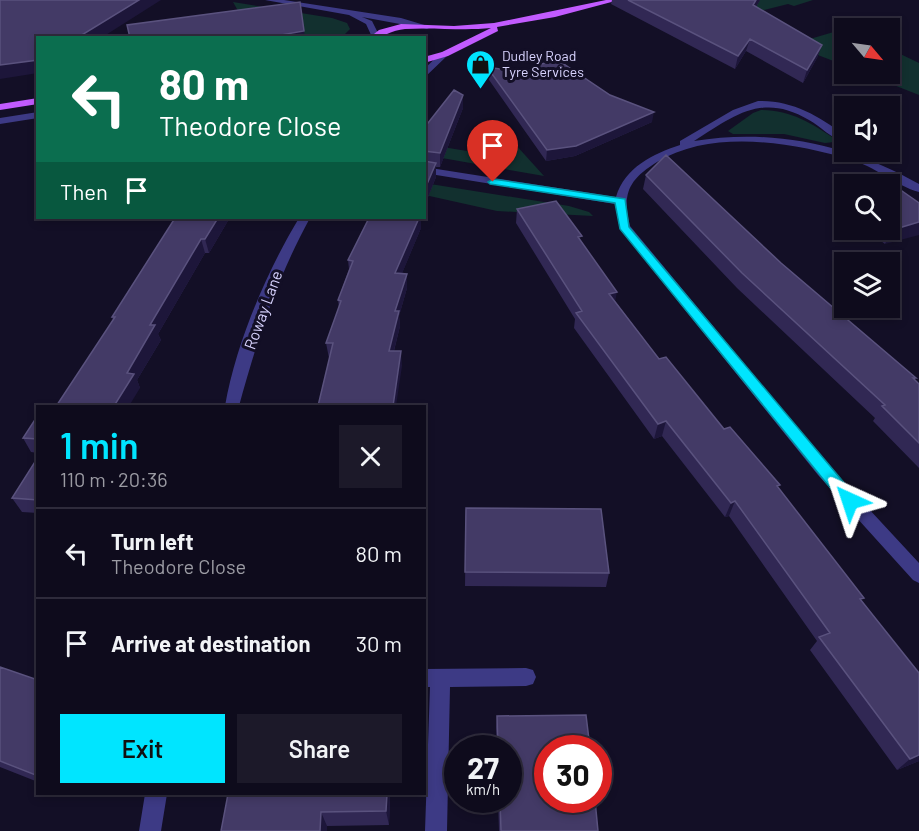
<!DOCTYPE html>
<meta charset="utf-8">
<style>
body{margin:0;font-family:Barlow,sans-serif;background:#1c1929;color:#f1f3f6;height:100vh;display:flex;flex-direction:column;font-size:22px;white-space:nowrap}
*{box-sizing:border-box;margin:0}
p{font-size:20px;color:#9b9ba3}
.icon{flex:none;width:33px;height:33px;fill:none;stroke:currentColor;stroke-width:2;stroke-linecap:round;stroke-linejoin:round}
.map{position:relative;flex:1;overflow:hidden}
.details{position:absolute;left:36px;top:405px;width:390px;height:390px;display:flex;flex-direction:column;background:#0e0b1c;border-radius:0px;box-shadow:0 3px 9px #0003,0 0 0 2px #2e2b3b}
.details>*{flex:none}
.hud{position:absolute;left:36px;top:36px;width:390px;height:183px;border-radius:0px;box-shadow:0 3px 9px #0003,0 0 0 2px #2e2b3b;background:#0b6e4f;color:#fff;overflow:hidden}
.needle{width:39px;rotate:119deg}
.controls{position:absolute;left:834px;top:18px;display:grid;gap:12px}
.controls a{display:grid;place-items:center;width:66px;height:66px;border-radius:0px;background:#0e0b1c;box-shadow:0 3px 9px #0003,0 0 0 2px #2e2b3b;font-size:30px}
.speed{position:absolute;left:444px;top:735px;display:flex;gap:12px;font-size:30px;font-weight:700;text-align:center}
.speed>*{display:grid;place-content:center;width:78px;height:78px;border-radius:50%;background:#0e0b1c;box-shadow:0 3px 9px #0003,0 0 0 2px #2e2b3b;line-height:1}
.speed small{font-size:15px;font-weight:400}
.speed .limit{border:9px solid #d22;background:#fff;color:#111}
.pin{position:absolute;display:grid;place-items:center;width:51px;height:51px;color:#fff;margin:-62px -26px;border-radius:50% 50% 50% 0;rotate:-45deg;box-shadow:0 0 6px #0007}
.pin .icon{rotate:45deg}
.me{position:absolute;width:66px;margin:-33px;rotate:318deg;stroke-linejoin:round;filter:drop-shadow(0 0 4px #0008)}
.turn{display:flex;align-items:center;gap:21px;height:126px;padding:0 24px;font-size:27px}
.turn .icon{width:78px;height:78px;stroke-width:2.5}
.turn b{display:block;font-size:42px;line-height:51px}
.then{display:flex;align-items:center;height:57px;padding:0 24px;background:#0003;gap:12px;font-size:22px}
.round{display:grid;place-items:center;flex:none;width:63px;height:63px;border-radius:0px;background:#1c1929}
.head{display:flex;align-items:center;justify-content:space-between;height:102px;padding:0 24px}
h1{font-size:36px;font-weight:600;line-height:45px;color:#00e5ff}
.cta{display:flex;gap:12px;margin-top:auto;padding:12px 24px}
.cta a{flex:1;height:69px;border-radius:0px;background:#00e5ff;color:#111;font-size:24px;font-weight:600;line-height:69px;text-align:center}
.cta a+a{background:#1c1929;color:#f1f3f6}
ul{padding:0;list-style:none}
li{display:flex;align-items:center;gap:18px;height:90px;padding:0 24px;border-top:2px solid #2e2b3b}
li div{flex:1}
li b{display:block;font-size:22px}
li em{font-style:normal}
.map>svg:first-child{display:block}
</style>
<div class="map">
<svg width="919" height="831" viewBox="0 0 919 831">
<rect width="100%" height="100%" fill="#130f26"/>
<path fill="#12302f" d="M673 0H813L794 6 788 4 748 14 803 41 844 29V65Z
M233 2 332 18 347 23 350 29 342 37H253Z
M890 49 919 63V95L866 74H890Z
M761 110C791 110 811 123 835 139L834 142 825 143 784 134H733L728 131 753 113Z
M424 144 467 151 515 144 544 176 425 155Z
M424 183 569 206 589 212 593 216 497 211 425 195Z"/>
<g fill="none" stroke-linecap="round" stroke-linejoin="round">
<path fill="#3d3a85" fill-rule="evenodd" d="M265 0H284L401 18 431 27 427 29 362 17 372 21 379 35 375 37H372L366 24 349 15Z
M442 52 449 54 424 78V69Z
M758 101C791 100 818 115 844 135V142C832 139 820 126 809 120 762 92 734 116 694 141 773 128 850 145 919 184V192C896 186 875 166 849 159 790 142 712 129 657 162 628 180 622 194 630 226L830 467 919 563V583L913 580 818 475 620 229 615 204 424 173V167L616 197C625 167 653 154 680 145V141L733 110Z
M38 112V118L0 124V118Z
M299 218H310C277 278 257 340 239 406H225C236 343 266 273 299 218Z
M526 668 533 670 536 677 533 684 526 686 450 687 447 831H425L430 687H424V669Z
M145 794H167L161 831H139Z"/>
<path fill="#c25bff" fill-rule="evenodd" d="M606 0H619L555 17 497 27 498 31 448 56 424 63V57L442 52 491 28C462 31 434 27 405 29 392 30 382 38 369 38L379 30 401 24 454 26 494 23Z
M38 98V104L0 110V104Z"/>
</g>
<path fill="#312854" d="M612 0H760L756 7 822 45 817 58 803 83 746 51 735 69 611 4Z
M487 67 610 95 652 122 575 156 546 161 487 77Z
M463 95V108L440 167H436V177L424 207V128Z
M646 175 781 263 919 384V468L873 421 875 418 737 288 643 189Z
M890 184 919 203 885 244 866 230H890Z
M844 187V213L832 204 837 189Z
M517 209 582 242 615 301 659 359 778 487 862 601 919 673V761L897 770 810 650 817 641 729 516 725 517 662 436 654 439 574 328 575 319 516 223Z
M175 218H233L232 219H229L209 253H205L158 334 161 340 137 380 140 388 57 405 113 320 112 317Z
M421 228 402 273 407 288 399 316 400 326 394 351 402 366 329 358 326 343 339 308 338 300 349 269 348 260Z
M38 415V453L31 452 23 438Z
M38 457V513L22 512 12 498Z
M466 508 609 573 606 587 465 586Z
M0 667 38 680V782L0 767Z
M497 716 598 831H499L498 800H508V748H497L496 727Z
M390 794 389 825 327 826V831H221Z"/>
<path fill="#1d163a" d="M139 0H161L101 38H77Z
M756 0H760L750 17 753 5Z
M304 31 305 38H264Z
M750 39 746 51 735 69 738 56Z
M822 45 817 58 803 83 807 70Z
M38 60V73L0 79V65Z
M463 95V108L440 167V153Z
M654 112 652 122 575 156 546 161 547 150Z
M436 163V177L424 207V191Z
M218 218H229V219L209 253 205 239Z
M416 218H421V228L396 288 395 273Z
M919 222V235L885 244 892 230Z
M201 239 205 253 158 334 161 340 137 380 140 388 129 406H114L127 373 150 325Z
M407 274V288L399 316 400 326 390 366 389 351 395 311Z
M617 292 614 307 609 294Z
M401 351 402 366 396 406H393Z
M666 421 662 436 654 439 658 424Z
M735 501 729 516 725 517 731 503Z
M919 755V761L897 770 910 759Z
M387 794H390L389 825 386 811Z
M321 812 327 826V831H320Z"/>
<path fill="#433a66" stroke="#5a527e" stroke-width="1.5" d="M0 0H139L77 38H38V60L0 65Z
M628 0H756L753 5 822 45 807 70 750 39 738 56Z
M300 2 304 31 264 38H130L127 25Z
M558 60 610 95 654 112 576 146 547 150 487 67 526 73 537 65Z
M454 90 463 95 440 153 424 151V128Z
M666 155 781 263 916 378H913L919 384V443L882 406 885 405 742 273 646 175Z
M424 161 436 163 424 191Z
M882 177 919 203V222L892 230 890 227V184H855Z
M844 187V194L837 189Z
M556 201 582 236 578 237 617 292 609 294 659 359 666 357 724 429 730 427 780 485 777 486 864 598 860 599 919 673V755L910 759 819 637 830 633 735 501 731 503 666 421 658 424 576 313 582 311 517 209Z
M175 218H218L205 239H201L150 325H155L127 373 134 374 114 406H43L45 404 57 405 115 317H112Z
M369 218H419L395 273 407 274 395 311H399L389 351H401L393 406H318L333 343H326L341 301 338 300 353 261 348 260Z
M38 415V439L23 438Z
M38 457V500L12 498Z
M466 508 601 509 609 573 465 572Z
M0 667 38 680V776L0 761Z
M586 715 590 748H548V800H595L598 831H501L500 800H508V748H498L497 716Z
M228 794H387L386 811 321 812 320 831H221Z"/>
<path fill="#00e5ff" stroke="#0095a6" stroke-width="1.5" d="M493 179 625 199 629 227 856 497 858 501 856 506H845L620 229 615 203 490 184 488 182Z"/>
<defs>
<symbol id="shop-pin" viewBox="-11 -11 22 30"><path d="M0 17L-7.5 6A9.5 9.5 0 1 1 7.5 6Z" fill="#00e5ff" stroke="#130f26"/><path d="M-5-2.5h2.3a2.7 3.5 0 0 1 5.4 0H5L5.5 6h-11ZM-1.5-2.5h3a1.5 2.3 0 0 0-3 0Z" fill="#111"/></symbol>
</defs>
<g fill-rule="evenodd">
<use href="#shop-pin" x="464" y="48" width="33" height="45"/>
</g>
<g text-anchor="middle" stroke-width="6" stroke-linejoin="round" paint-order="stroke">
<g font-size="14" fill="#d9d4ff" stroke="#130f26" text-anchor="start">
<text x="502" y="61">Dudley Road<tspan x="502" dy="16">Tyre Services</tspan></text>
</g>
<g font-size="16" fill="#d9d4ff" stroke="#130f26">
<text transform="translate(263 310) rotate(-70)" y="6">Roway Lane</text>
</g>
</g>
</svg>
<div class="controls">
<a><svg class="needle" viewBox="-14 -14 28 28"><path d="M0-13l5 13h-10z" fill="#e53935"/><path d="M0 13l5-13h-10z" fill="#9b9ba3"/></svg></a>
<a><svg class="icon" aria-label="sound" viewBox="0 0 24 24"><path d="M4 9h4l5-4v14l-5-4H4zM17 9q2 3 0 6"/></svg></a>
<a><svg class="icon" aria-label="search" viewBox="0 0 24 24"><circle cx="10" cy="10" r="6"/><path d="M15 15l6 6"/></svg></a>
<a><svg class="icon" aria-label="layers" viewBox="0 0 24 24"><path d="M12 4l9 5-9 5-9-5zM3 14l9 5 9-5"/></svg></a>
</div>
<div class="speed"><div>27<small>km/h</small></div><div class="limit">30</div></div>
<div class="pin" style="left:493px;top:182px;background:#d93025"><svg class="icon" aria-label="arrive" viewBox="0 0 24 24"><path d="M6 21V4h12l-3 4 3 4H6"/></svg></div>
<svg class="me" style="left:850px;top:501px" viewBox="-20 -20 40 40"><path d="M0-17L14 15 0 8-14 15z" fill="#00e5ff" stroke="#fff" stroke-width="4"/></svg>
<div class="hud">
<div class="turn"><svg class="icon" aria-label="left" viewBox="0 0 24 24"><path d="M17 20v-9H6M10 6l-5 5 5 5"/></svg><div><b>80 m</b>Theodore Close</div></div>
<div class="then">Then<svg class="icon" aria-label="arrive" viewBox="0 0 24 24"><path d="M6 21V4h12l-3 4 3 4H6"/></svg></div>
</div>
<section class="details">
<div class="head"><div><h1>1 min</h1><p>110 m · 20:36</p></div><a class="round"><svg class="icon" aria-label="close" viewBox="0 0 24 24"><path d="M6 6l12 12M18 6L6 18"/></svg></a></div>
<ul>
<li><svg class="icon" aria-label="left" viewBox="0 0 24 24"><path d="M17 20v-9H6M10 6l-5 5 5 5"/></svg><div><b>Turn left</b><p>Theodore Close</p></div><em>80 m</em></li>
<li><svg class="icon" aria-label="arrive" viewBox="0 0 24 24"><path d="M6 21V4h12l-3 4 3 4H6"/></svg><div><b>Arrive at destination</b></div><em>30 m</em></li>
</ul>
<div class="cta"><a>Exit</a><a>Share</a></div>
</section>
</div>
